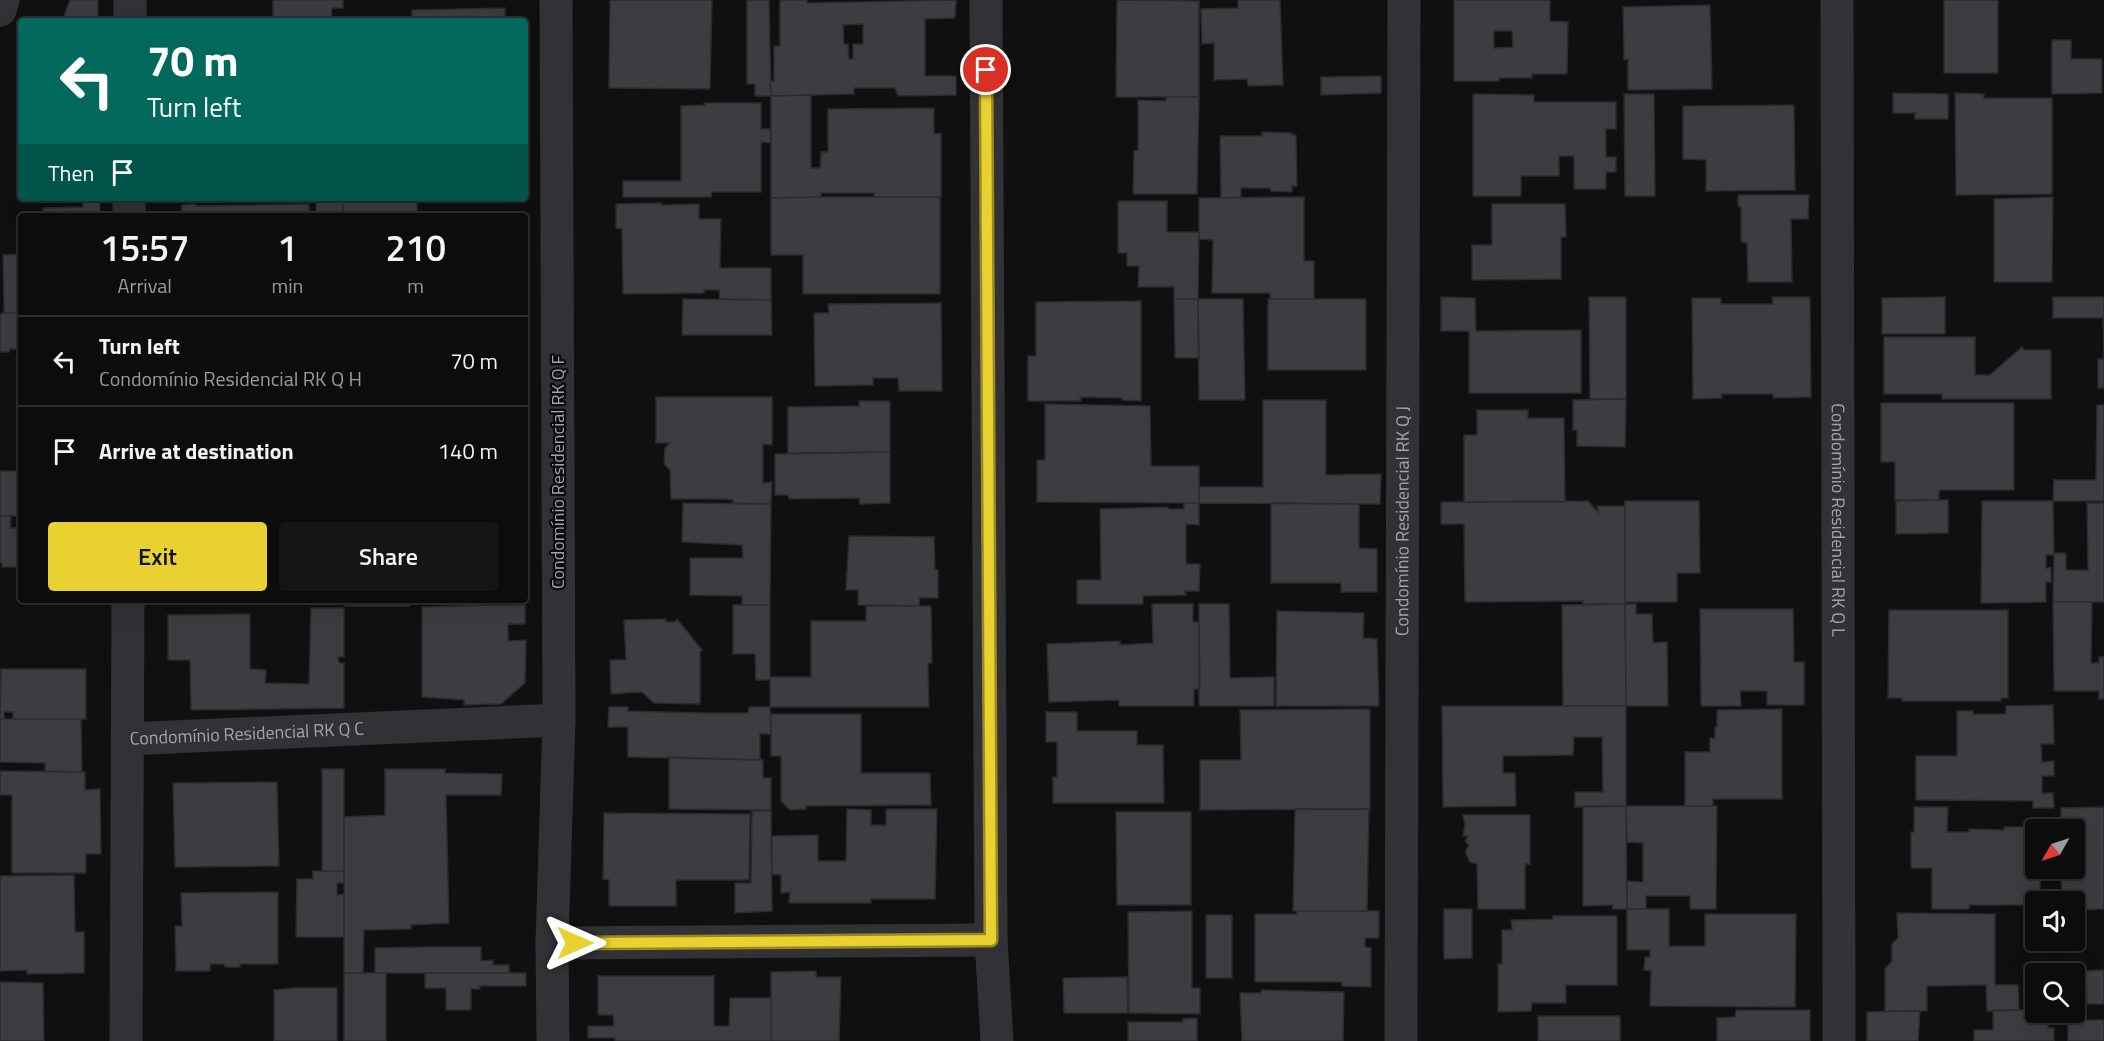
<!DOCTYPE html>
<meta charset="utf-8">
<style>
body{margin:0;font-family:"Titillium Web",sans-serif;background:#151516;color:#f1f3f6;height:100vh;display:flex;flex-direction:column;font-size:22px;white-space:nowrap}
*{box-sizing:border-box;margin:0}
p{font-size:20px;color:#9a9b9d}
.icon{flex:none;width:33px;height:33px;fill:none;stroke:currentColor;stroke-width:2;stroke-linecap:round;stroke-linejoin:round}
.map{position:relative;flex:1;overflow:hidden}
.drawer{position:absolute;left:18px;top:213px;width:510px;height:390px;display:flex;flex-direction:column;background:#0c0c0d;border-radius:6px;box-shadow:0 6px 24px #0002,0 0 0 2px #2c2c2e}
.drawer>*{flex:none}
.top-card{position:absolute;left:18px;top:18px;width:510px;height:183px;border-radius:6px;box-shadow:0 6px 24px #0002,0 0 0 2px #2c2c2e;background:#00695c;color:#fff;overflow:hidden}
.needle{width:39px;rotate:231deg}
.fabs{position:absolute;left:2025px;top:819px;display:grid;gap:12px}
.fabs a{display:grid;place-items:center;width:60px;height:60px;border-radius:6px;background:#0c0c0d;box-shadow:0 6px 24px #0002,0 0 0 2px #2c2c2e;font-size:30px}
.pin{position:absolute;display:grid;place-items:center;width:51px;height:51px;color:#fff;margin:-26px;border:3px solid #fff;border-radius:50%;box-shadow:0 2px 6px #0007}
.me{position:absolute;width:66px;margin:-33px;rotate:90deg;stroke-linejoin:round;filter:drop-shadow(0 0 4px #0008)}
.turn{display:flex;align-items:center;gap:21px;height:126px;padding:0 30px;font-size:27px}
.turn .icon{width:78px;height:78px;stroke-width:2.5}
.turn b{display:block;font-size:42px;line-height:51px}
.then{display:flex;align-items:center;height:57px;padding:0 30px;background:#0003;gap:12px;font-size:22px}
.eta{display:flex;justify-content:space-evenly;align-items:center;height:102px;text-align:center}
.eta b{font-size:36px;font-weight:600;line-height:42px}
.primary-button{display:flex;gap:12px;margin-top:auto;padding:12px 30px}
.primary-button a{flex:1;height:69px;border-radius:6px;background:#e9d131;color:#111;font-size:24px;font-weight:600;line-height:69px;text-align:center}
.primary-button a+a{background:#151516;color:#f1f3f6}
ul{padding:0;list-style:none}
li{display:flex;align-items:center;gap:18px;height:90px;padding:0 30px;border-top:2px solid #2c2c2e}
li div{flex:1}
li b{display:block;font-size:22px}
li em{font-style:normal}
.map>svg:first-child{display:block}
</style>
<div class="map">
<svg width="2104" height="1041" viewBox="0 0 2104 1041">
<rect width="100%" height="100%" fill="#101011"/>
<path fill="#3d3d41" stroke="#2b2a2d" stroke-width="1.5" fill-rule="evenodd" d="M70 0H98V21H62Z
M273 0H343V8H332L331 21H273Z
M610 0H712L710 89 609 88Z
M747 0H769L771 96H755V84H747Z
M780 0H807V3L956 0 955 18 925 19V76H956V95L898 96 895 88H854V94L771 96 770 81H774V46H780ZM863 24V44H853V59H849L848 44H844L843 25Z
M1117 0 1199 1V97H1116Z
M1238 0H1280L1283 85 1248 86 1247 79 1214 80V43L1202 44 1201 9 1238 8Z
M1454 0H1550V21L1568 22 1567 74H1532V78H1499V81H1454ZM1494 31H1512L1513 47 1494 48Z
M1944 0H1998V73H1944Z
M1710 5 1712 89 1628 90V59L1624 60 1623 7Z
M505 8V21H412V10Z
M2052 40H2071V59H2102V93L2052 94Z
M1381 76V93L1321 95V77Z
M1893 93 1948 94V119H1915V113H1893Z
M1955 93 1984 94V98H2052V194L1956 195Z
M1473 94 1534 95V102H1616V129H1606V157H1616V172H1606V189H1574V156H1559V176H1521V196H1473Z
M1624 94H1654L1655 196H1625Z
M811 95V168H820L821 152H828V109L934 108V134L941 133V197H874V193H821V197L771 198V96Z
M1166 97H1199L1197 194H1133L1134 151 1138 150V100L1166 101Z
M704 103H761V129H770L771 143 761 142V192H712L711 197H623V181H681V106L705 105Z
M1794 105 1795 190 1706 191V160L1683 159V106Z
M1262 132 1292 133V135H1296L1297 186H1292V192L1271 191 1270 188H1241V198H1221L1220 136H1262Z
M1738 195H1809L1808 219H1791L1792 282H1748L1747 243 1741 242V207L1738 206Z
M821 197H940V294H803V255H771V198Z
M1304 197V261H1314V299H1270V293H1212L1213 240 1199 239V198Z
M2053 197 2052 282H1994V199Z
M417 198V216H343V199Z
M83 199H100V216H43V208L83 207Z
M316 199H343V216H316Z
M1118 201H1167V232H1199L1198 299H1174V287H1138L1139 266H1127V253H1118Z
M662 203V205L699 204V219H721L720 268H771V300L720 299 719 290H704V293L623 294 622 229 616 228V204Z
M196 204V206L309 204V216H182V205Z
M1492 204H1565L1566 237H1561V279L1472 280V245H1492Z
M21 254V313H4L3 255Z
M1441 297 1475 298 1476 331 1581 330V393H1469V331H1441Z
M1589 297H1626V399H1590Z
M1772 297H1810L1811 397 1773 398V394H1722V398L1693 399 1692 298H1721V304H1773Z
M1945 297V334H1882V298Z
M2053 297H2104V388H2098V359H2104L2103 318H2053Z
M683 299 771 300 772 335H682Z
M1174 299H1198L1199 358H1175Z
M1198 299H1243L1245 400H1199Z
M1268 299H1366V370H1268Z
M1141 301V401L1122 400V398L1080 397 1081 401H1028V356H1036V302Z
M941 303 942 391H899L898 378H873V385L815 386 814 313H829L828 304Z
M4 313H21V349H10L9 352H0V314Z
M1884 337H1975V375H1990L2022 347 2024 350H2051V399H1942V394H1884Z
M656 397H772V445L763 444V483L772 482 771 504 733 503V500L724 499H671L670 470 664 464 665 448 670 443H656Z
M1626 399 1625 447 1577 446V430H1573V400Z
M1263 400H1326V475L1381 474 1380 504 1199 503V487H1263Z
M859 401H890V452L788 453V407L859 406Z
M1881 403H2014V490H1939V500L1895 501V462H1881Z
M1045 404 1150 406 1151 466H1199V503L1037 502V460H1045Z
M2097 405H2104V501H2053L2054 480H2096Z
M1477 410H1528V418H1564L1565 502H1464V435H1477Z
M890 452V503L860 504 859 498 789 499 788 495H775V454Z
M0 471H21V516H0Z
M1896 500H1948V533L1896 534Z
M1588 501 1598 512 1597 506H1625V604H1583V601L1465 602 1464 524H1441V502Z
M1625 501H1699L1700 573H1677V602H1625Z
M1982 501H2053L2054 553 2053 555H2046V568H2051V582H2046V602L1981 603Z
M683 503 771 504 770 605H742V596L690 595V558H743L742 545 682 542Z
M1184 503H1199V525L1186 524V564H1200L1199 591H1185L1186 595 1143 596V604H1077V580H1101L1100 509 1168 507V509H1184Z
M1271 503 1359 504V548L1377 549V592H1341V583H1271Z
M2087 503H2104V602H2053L2054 553H2066V570H2088Z
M0 516H11L10 528H20L19 516H21V567H2V563H0Z
M849 536 934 537 935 570H938V598H920L919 606 858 605V590H846Z
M177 600H314L177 604Z
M344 600H410V606H344Z
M2053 602H2092L2091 663H2099V657H2104V699H2099V691H2054Z
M1152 604H1193V622H1199L1200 689H1194V706H1119V700L1049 702 1047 644 1120 641V645L1153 643Z
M1199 604H1229L1230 678 1274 677V706H1199Z
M1625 604 1626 706H1563L1562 605Z
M1625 604H1636V614H1652L1653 643 1667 642 1668 706H1626Z
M491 605H525V624H508V641L526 640 525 683 501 704 464 705V700L422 697V607Z
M733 605H770V680H756L755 654H733Z
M866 606H931L932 663H928L929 707H770V677H811V621H866Z
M311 608H344V657H338L339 663H344V708L191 710 190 660H168V615L250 614V669L266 670 265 683 309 684Z
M1700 609H1793L1794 662H1804V705H1767V691H1740L1741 706H1701Z
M1889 610H2008V698H2001V701H1902V698H1888Z
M1277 611 1364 613 1363 638 1377 639 1379 706H1276Z
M666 619V622H675L677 619 702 650 700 652V704L654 703 642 692 611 694 610 660H626L624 620Z
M1 669H86V719H13V712H4V719H0Z
M2053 705 2054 744H2041L2042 762 2054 761V776H2042V793H2053L2054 808H2033V801L1916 800V756H1957V711H1973V714H2006V706Z
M1442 706H1626V806L1575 807V792H1603L1602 737H1574L1573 755 1503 756V773H1515L1516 806 1443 807Z
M609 707H628V711L701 713H748L749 707H770L771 734H760V760L628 757V727H608Z
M1370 709V809L1200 810V760H1241L1240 710Z
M1782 709V799H1713V806H1685V752H1710V738H1715V727H1717V710Z
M1046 712H1077V731H1137V745H1163L1164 803H1053V777H1057V742H1046Z
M771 714H861V773H930L931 805 806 806V809L790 810 781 801V756H771Z
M0 719H81L82 772 45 771V763L0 762Z
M669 757 763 760V778H771V810L669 809Z
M322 769H344V871H322Z
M385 769H446L445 773 502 774 501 795H446L449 923 411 925V929L364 930 363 973H344V817L385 815Z
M0 771 85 772V790L100 789 101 854H86V873H12V795H0Z
M277 782 279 866 175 867 173 783Z
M1583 806H1626L1627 909H1612L1613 905 1583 906Z
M1626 806H1717L1716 909H1690V896H1646V909H1627V881L1643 882V843L1627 842Z
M1914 807H1948L1947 832H1969V829L2004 830V827H2033V874H2040V902H2036V905H1970L1969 909H1932V868H1911V832H1914Z
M2104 807V909L2074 910V902H2062L2061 868H2074V830H2061V808Z
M847 809 871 810V825H886V809H937L935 899H871V903H789L790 892 781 893V875L772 874V836L818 835V861H846Z
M1295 809H1369L1367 911H1293Z
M752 811H771L772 911 735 913V883H751Z
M1116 812H1191V905H1117Z
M604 813 750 814 749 880H676V906H609V880L603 879Z
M1463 815H1530V864H1525V909H1478L1477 864 1470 862 1466 854V850L1469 846 1465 841 1468 836H1463L1465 826Z
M313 871H344V883H337V895L344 894V937H296L297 879H313Z
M74 875 75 932H84V973L27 974V970L0 971V876Z
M278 892V964H240V967H225L224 964H210V971H176L175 926H182L181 893Z
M1444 909H1472V958L1444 959Z
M1627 909H1669V946H1705V914H1796L1795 1007 1650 1006 1651 971 1644 970 1645 957H1650V950H1627Z
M1192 911V988H1200V1014L1129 1013 1128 912Z
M1296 911H1379V938H1365V947L1371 948V987L1342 986V982H1255V914H1297Z
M1897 913 1995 914V985H2018L2019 1010 1987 1011 1986 985 1927 986V1011H1885V969L1892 961V944L1898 938Z
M1206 915H1232V978H1206Z
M1553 916H1617V985H1566V1003H1532L1531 1011 1498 1012V964H1502V930H1512L1511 920 1553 919Z
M424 947H481V961L493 960V965H509V973H375V948Z
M2104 970V1004H2087L2086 971Z
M816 971V977H841L839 1041H771V972Z
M344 973H386V1041H344Z
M425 973H526V986H479L480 989H471V1010H446V988H425Z
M598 976H714V1026H729L730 998H771V1041H615V1038H588V1026H614L613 1015H598Z
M1127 977 1128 1013H1064L1063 978Z
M0 982 43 983 44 1041H0Z
M293 988H337V1041H274V990Z
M1261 990 1344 992 1343 1041H1242L1240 993H1261Z
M1736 1010H1810V1041H1717V1018L1735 1017Z
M1993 1010H2036V1012H2048V1028H2054V1041H1974V1030H1993Z
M1920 1011 1918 1041H1867V1012Z
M1538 1016H1620V1041H1538Z
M1197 1018V1041H1128V1022H1183V1019Z
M2068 1020H2104V1041H2068Z"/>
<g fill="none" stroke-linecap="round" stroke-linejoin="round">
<g stroke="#323136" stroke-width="33">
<path d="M986 0 991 940 997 1041"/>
<path id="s1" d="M1837 0 1839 1041"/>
<path d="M0 10 3 0"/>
<path d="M130 21V0"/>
<path d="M129 216V198"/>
<path id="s2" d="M127 739 559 720"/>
<path d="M552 943 991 940"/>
<path d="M126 1041 128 600"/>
<path d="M553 1041 552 943 559 720 556 0"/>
<path id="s3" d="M1401 1041 1404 0"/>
</g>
</g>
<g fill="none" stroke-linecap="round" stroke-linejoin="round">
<defs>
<path id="route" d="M575 943 991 940 986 70"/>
</defs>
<use href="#route" stroke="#978820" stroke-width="15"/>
<use href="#route" stroke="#e9d131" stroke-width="10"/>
</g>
<g text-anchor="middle" stroke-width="4.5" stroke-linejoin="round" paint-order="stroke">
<g font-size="18" fill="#a2a3b2" stroke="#0b0b0c">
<text transform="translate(558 472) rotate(-90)" y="6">Condomínio Residencial RK Q F</text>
<text dy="6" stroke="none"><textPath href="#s3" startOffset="520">Condomínio Residencial RK Q J</textPath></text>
<text dy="6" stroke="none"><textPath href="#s1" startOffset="520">Condomínio Residencial RK Q L</textPath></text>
<text dy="6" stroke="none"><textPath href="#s2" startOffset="120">Condomínio Residencial RK Q C</textPath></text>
</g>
</g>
</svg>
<div class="fabs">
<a><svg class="needle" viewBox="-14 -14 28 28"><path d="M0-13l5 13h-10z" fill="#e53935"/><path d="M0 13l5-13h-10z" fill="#9a9b9d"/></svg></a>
<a><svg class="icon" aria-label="sound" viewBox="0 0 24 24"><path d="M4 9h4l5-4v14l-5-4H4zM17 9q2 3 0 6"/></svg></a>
<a><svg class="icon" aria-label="search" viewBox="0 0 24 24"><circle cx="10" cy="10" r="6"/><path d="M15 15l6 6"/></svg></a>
</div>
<div class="pin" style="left:986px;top:70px;background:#d93025"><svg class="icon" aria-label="arrive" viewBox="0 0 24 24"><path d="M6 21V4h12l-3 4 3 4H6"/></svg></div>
<svg class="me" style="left:575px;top:943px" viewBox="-20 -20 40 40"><path d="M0-17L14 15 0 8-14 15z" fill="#e9d131" stroke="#fff" stroke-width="4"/></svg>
<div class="top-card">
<div class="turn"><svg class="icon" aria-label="left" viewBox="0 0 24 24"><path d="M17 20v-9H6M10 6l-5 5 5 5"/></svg><div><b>70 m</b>Turn left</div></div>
<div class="then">Then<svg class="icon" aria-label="arrive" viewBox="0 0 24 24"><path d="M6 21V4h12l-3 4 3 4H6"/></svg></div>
</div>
<section class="drawer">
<div class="eta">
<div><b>15:57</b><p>Arrival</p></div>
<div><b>1</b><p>min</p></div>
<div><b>210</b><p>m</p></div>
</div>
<ul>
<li><svg class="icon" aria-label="left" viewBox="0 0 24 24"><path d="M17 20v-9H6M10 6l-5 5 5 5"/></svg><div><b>Turn left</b><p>Condomínio Residencial RK Q H</p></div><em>70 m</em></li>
<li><svg class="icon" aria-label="arrive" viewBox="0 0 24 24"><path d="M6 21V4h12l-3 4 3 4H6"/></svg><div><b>Arrive at destination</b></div><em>140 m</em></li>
</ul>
<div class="primary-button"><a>Exit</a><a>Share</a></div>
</section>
</div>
